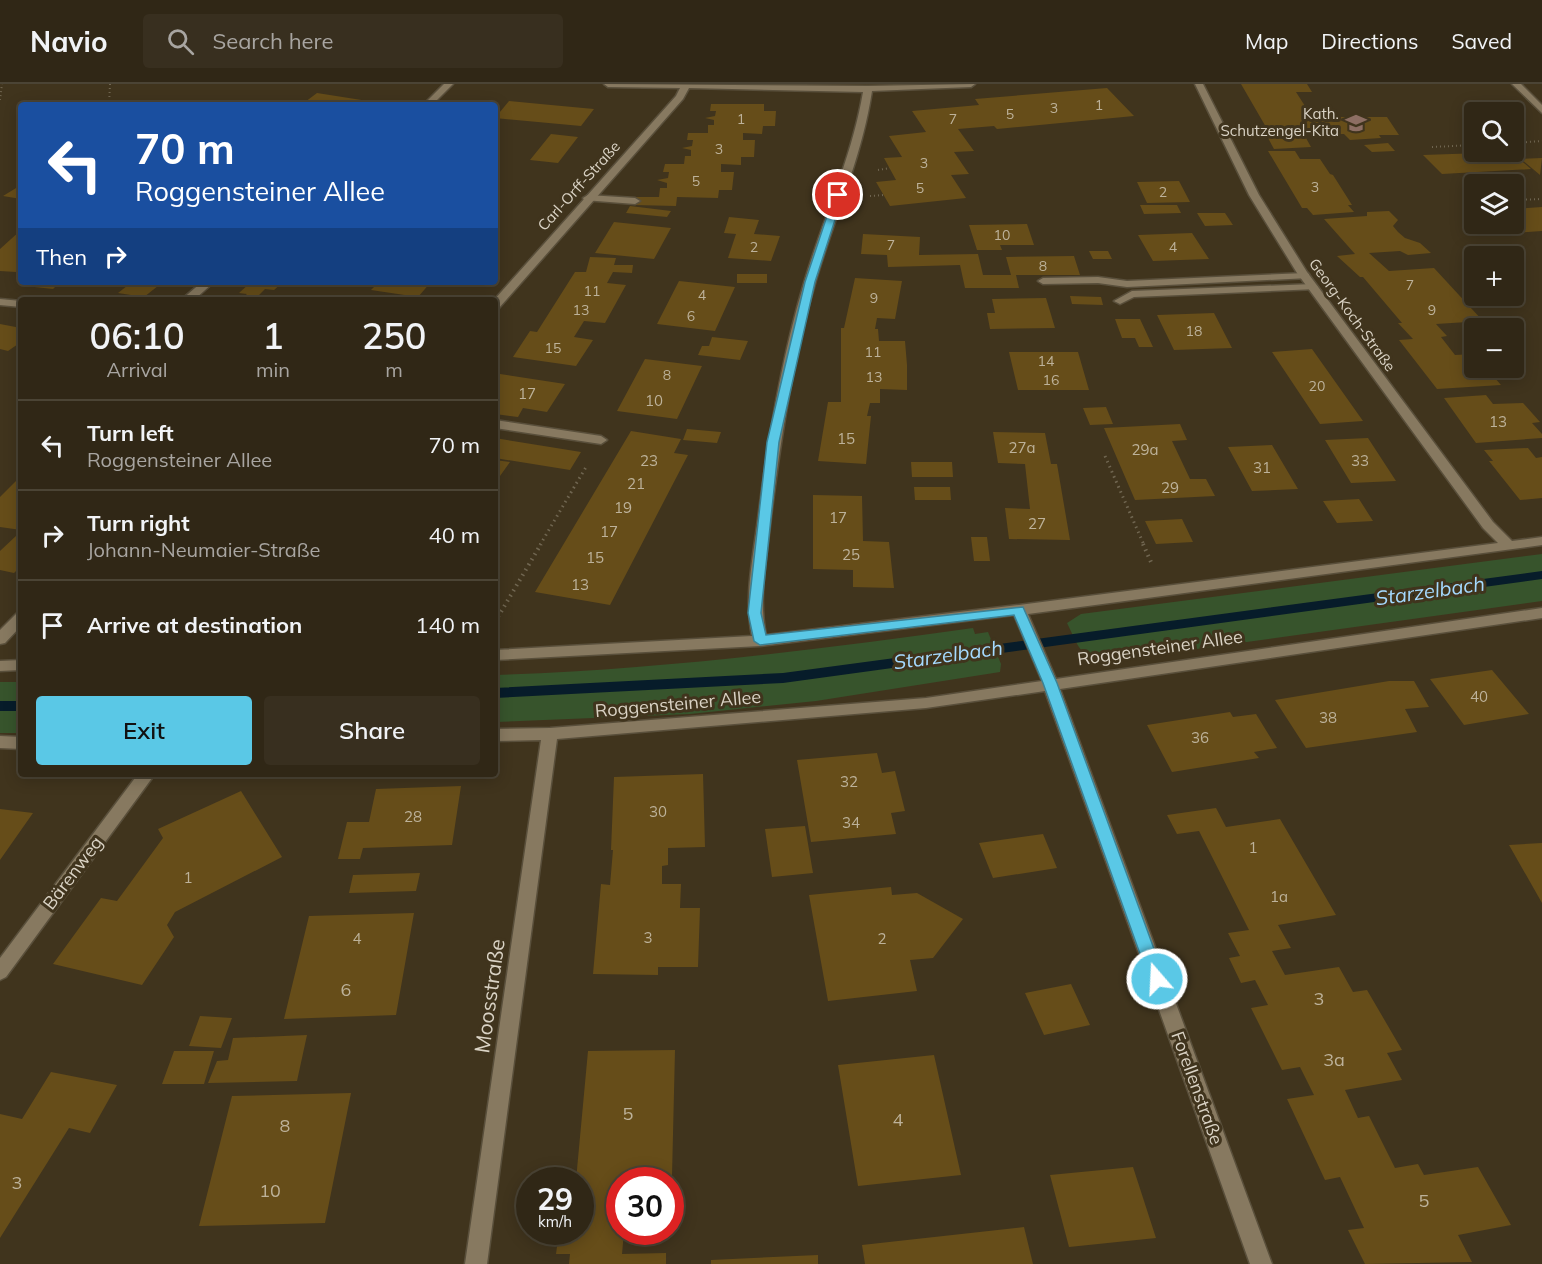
<!DOCTYPE html>
<meta charset="utf-8">
<style>
body{margin:0;font-family:Mulish,sans-serif;background:#382f1f;color:#f1f3f6;height:100vh;display:flex;flex-direction:column;font-size:22px;white-space:nowrap}
*{box-sizing:border-box;margin:0}
p{font-size:20px;color:#a8a5a1}
.icon{flex:none;width:33px;height:33px;fill:none;stroke:currentColor;stroke-width:2;stroke-linecap:round;stroke-linejoin:round}
.map{position:relative;flex:1;overflow:hidden}
.side{position:absolute;left:18px;top:213px;width:480px;height:480px;display:flex;flex-direction:column;background:#302716;border-radius:6px;box-shadow:0 3px 15px #0003,0 0 0 2px #4b4435}
.side>*{flex:none}
.hud{position:absolute;left:18px;top:18px;width:480px;height:183px;border-radius:6px;box-shadow:0 3px 15px #0003,0 0 0 2px #4b4435;background:#1a4fa0;color:#fff;overflow:hidden}
.fabs{position:absolute;left:1464px;top:18px;display:grid;gap:12px}
.fabs a{display:grid;place-items:center;width:60px;height:60px;border-radius:6px;background:#302716;box-shadow:0 3px 15px #0003,0 0 0 2px #4b4435;font-size:30px}
.speed{position:absolute;left:516px;top:1083px;display:flex;gap:12px;font-size:30px;font-weight:700;text-align:center}
.speed>*{display:grid;place-content:center;width:78px;height:78px;border-radius:50%;background:#302716;box-shadow:0 3px 15px #0003,0 0 0 2px #4b4435;line-height:1}
.speed small{font-size:15px;font-weight:400}
.speed .limit{border:9px solid #d22;background:#fff;color:#111}
.pin{position:absolute;display:grid;place-items:center;width:51px;height:51px;color:#fff;margin:-26px;border:3px solid #fff;border-radius:50%;box-shadow:0 2px 6px #0007}
.me{position:absolute;width:66px;margin:-33px;rotate:341deg;stroke-linejoin:round;filter:drop-shadow(0 0 4px #0008)}
.turn{display:flex;align-items:center;gap:21px;height:126px;padding:0 18px;font-size:27px}
.turn .icon{width:78px;height:78px;stroke-width:2.5}
.turn b{display:block;font-size:42px;line-height:51px}
.then{display:flex;align-items:center;height:57px;padding:0 18px;background:#0003;gap:12px;font-size:22px}
.eta{display:flex;justify-content:space-evenly;align-items:center;height:102px;text-align:center}
.eta b{font-size:36px;font-weight:600;line-height:42px}
.cta{display:flex;gap:12px;margin-top:auto;padding:12px 18px}
.cta a{flex:1;height:69px;border-radius:6px;background:#5ac8e6;color:#111;font-size:24px;font-weight:600;line-height:69px;text-align:center}
.cta a+a{background:#382f1f;color:#f1f3f6}
ul{padding:0;list-style:none}
li{display:flex;align-items:center;gap:18px;height:90px;padding:0 18px;border-top:2px solid #4b4435}
li div{flex:1}
li b{display:block;font-size:22px}
li em{font-style:normal}
header{display:flex;align-items:center;gap:36px;box-sizing:border-box;height:84px;padding:0 30px;background:#302716;border-bottom:2px solid #4b4435}
header strong{font-size:28px}
nav{display:flex;gap:33px;margin-inline-start:auto;font-size:21px}
.search{width:420px;height:54px;background:#382f1f;display:flex;align-items:center;gap:15px;box-sizing:border-box;padding:0 21px;border-radius:6px;color:#a8a5a1;font-size:22px}
.map>svg:first-child{display:block}
</style>
<header>
<strong>Navio</strong>
<div class="search"><svg class="icon" aria-label="search" viewBox="0 0 24 24"><circle cx="10" cy="10" r="6"/><path d="M15 15l6 6"/></svg>Search here</div>
<nav><a>Map</a><a>Directions</a><a>Saved</a></nav>
</header>
<div class="map">
<svg width="1542" height="1180" viewBox="0 0 1542 1180">
<rect width="100%" height="100%" fill="#40341d"/>
<path fill="#37542c" d="M1542 470V517L1110 577C1079 574 1080 565 1067 539L1081 530Z
M973 544 975 550 988 548 1001 580 1000 588 816 617 690 630 495 638V591C656 586 815 566 973 544Z
M0 598H21V649H0Z"/>
<g fill="none" stroke-linecap="round" stroke-linejoin="round">
<path fill="#071c2a" fill-rule="evenodd" d="M1542 487V495L783 599 495 614V604L783 589Z
M0 617H21V627H0Z"/>
</g>
<path fill="#664d19" d="M1241 0H1307L1312 8H1296L1312 33H1387L1399 51H1379L1381 54 1350 56 1344 50H1270Z
M1107 4 1134 32 997 45 994 42 958 45 974 67 954 68 969 90 951 91 966 114 890 122 876 98 896 96 884 74 902 73 889 52 926 48 912 27 979 21 975 15Z
M317 9 387 20V21H301Z
M54 16 77 20V21H46Z
M509 17 551 21 594 25 581 42 495 34Z
M711 20H764V27H776L775 42H763L762 50 743 49V56H755L754 73H741V81L721 80V88H734L732 106H719L718 114 677 113 676 122 634 121 636 113H659L660 104H667V99L657 96 668 94 669 88H663L665 80H684L685 72H691V66L682 64 692 62 693 56H687L688 49H708V41H714V36L705 34 715 32 716 27H710Z
M551 50 578 53 558 79 530 76Z
M1268 54H1306L1311 63 1274 65Z
M1388 59 1395 67 1372 68 1364 61Z
M1268 67H1295L1300 75H1320L1330 90 1333 91 1352 121H1348L1354 128 1313 131 1307 124H1302Z
M1511 68 1531 85 1442 90 1423 71Z
M1542 74 1540 91 1521 75Z
M1179 97 1190 118 1147 119 1137 98Z
M21 101V115L3 112Z
M1140 121H1177L1181 129 1144 130Z
M630 122 671 127 667 133 626 129Z
M1542 123V147L1500 150 1490 140H1514V125Z
M1389 127 1398 136 1393 142 1398 148 1405 154 1420 159 1431 169 1408 171 1400 167 1369 169 1389 187 1434 184 1483 237 1436 240 1447 252 1441 253 1455 271 1474 270V284H1496L1504 292 1494 293 1501 301 1437 305 1399 256 1413 255 1398 239H1402L1363 193H1360L1337 172 1355 170 1324 135 1367 132V128Z
M1197 129H1225L1233 141 1205 142Z
M729 133 759 136 754 150 780 152 771 177 728 174 736 150 724 149Z
M614 138 671 144 654 175 595 169Z
M1027 140 1034 161H1000L1002 166H977L969 141Z
M21 146V183L16 188 0 187V165Z
M1192 149 1209 175 1153 177 1138 151Z
M863 150 920 153 919 171 978 170 983 191H1011L1006 173 1074 172 1080 191H1016L1019 204H965L960 181 888 183 887 171 861 170Z
M1089 167H1108L1112 175H1093Z
M590 173 616 174 614 181H633L632 189 613 188 607 199 626 201 605 239 584 237 574 253 593 256 576 282 513 273 530 247 537 248 575 188H586Z
M737 190H767V199H737Z
M855 194 902 197 895 235 877 234 875 245H878L879 257H905L907 281V306L880 305V319H870L867 332H871L866 380 818 377 828 318H841V244H844Z
M679 197 735 203 715 247 657 240Z
M30 198H60L53 205 25 202Z
M132 198H163L144 213 118 209Z
M251 198H278L282 199 274 206 265 205 258 212 273 216H240L247 210 239 209Z
M379 198H431L418 213 371 206Z
M1070 212 1101 213 1103 221 1072 220Z
M1046 214 1055 244 990 245 987 229H995L992 215Z
M1214 229 1232 264 1174 266 1157 231Z
M1115 235H1140L1153 263H1139L1135 254H1122Z
M0 240 21 244V258L8 267 0 265Z
M712 253 748 257 740 276 698 271 702 262H709Z
M1312 265 1363 337 1320 340 1272 268Z
M1009 268H1078L1089 306H1018Z
M645 275 702 282 677 335 617 327Z
M500 290 565 300 547 328 523 324 518 333 495 330V297Z
M1486 311 1493 320 1523 319 1540 338 1532 339 1542 350V354L1476 359 1444 314Z
M1106 323 1113 340 1090 341 1083 324Z
M1180 340 1187 356 1172 357 1190 395H1206L1215 412 1135 416 1104 344Z
M687 345 721 348 717 359 683 356Z
M631 347 681 355 674 369 688 371 610 521 535 508Z
M993 348 1045 349 1051 380H1057L1070 456 1009 455 1005 424 1030 425 1025 380 998 379Z
M495 354 550 363 581 368 570 386 495 374Z
M1368 354 1396 397 1351 399 1325 356Z
M1272 361 1298 405 1252 407 1228 363Z
M1528 364 1536 374 1542 373V414L1520 416 1489 377H1493L1484 366Z
M495 376 510 378 495 399Z
M911 378H952L953 393H912Z
M21 392V446L0 443V413Z
M914 403H950L951 416H915Z
M813 411 862 412 863 457 889 458 894 504 853 503V486L813 485Z
M1359 415 1373 437 1337 439 1323 417Z
M1182 435 1193 458 1156 460 1145 437Z
M17 451H21V482L14 489 0 486V467Z
M971 453H987L990 477H974Z
M1492 586 1529 630 1464 641 1430 595Z
M1389 597H1414L1429 623 1405 625 1417 648 1306 664 1275 616Z
M1230 628 1233 633 1256 630 1277 664 1254 668 1259 674 1172 688 1147 641Z
M877 669 882 689 895 687 905 727 891 729 896 750 811 758 797 676Z
M703 690 705 763 668 764V781L662 782V800H681L680 824H700L698 883H658V891L593 890 601 800 610 801 613 766H611L614 693Z
M461 702 452 761 363 764 360 775H338L347 738H369L376 705Z
M241 707 282 773 175 828 167 841 174 853 142 901 53 880 101 814 117 817 163 754 158 745Z
M1216 724 1226 743 1280 735 1336 831 1278 841 1291 864 1272 867 1285 891 1339 883 1353 908 1367 906 1402 966 1387 969 1402 996 1345 1006 1358 1034 1369 1032 1395 1084 1418 1080 1424 1091 1478 1083 1511 1141 1458 1151 1472 1178 1365 1180 1348 1146 1364 1144 1340 1093 1325 1096 1287 1015 1314 1011 1300 983 1282 986 1251 924 1268 921 1255 896 1241 899 1229 874 1240 872 1228 849 1249 846 1199 747 1177 750 1167 731Z
M0 725 33 729 0 776Z
M805 742 813 789 772 793 765 745Z
M1043 750 1057 784 993 794 979 759Z
M1542 759V819L1509 761Z
M420 789 416 807 349 809 353 791Z
M891 803 892 811 917 809 963 835 933 874 910 876 917 907 828 917 809 811Z
M414 829 396 931 284 935 309 832Z
M1071 900 1090 941 1044 951 1025 909Z
M200 932 232 934 221 964 189 962Z
M307 951 297 997 208 999 217 977 228 976 233 954Z
M675 966 672 1092 629 1093V1096H620V1148H624L622 1170 666 1169V1180H569L570 1170H556L559 1148H580V1096H576L588 967Z
M174 967H214L204 1000H162Z
M934 971 961 1091 858 1102 838 981Z
M51 988 117 1001 90 1049 69 1044 0 1154V1030L22 1035Z
M351 1009 325 1139 199 1142 232 1012Z
M1133 1083 1156 1154 1069 1163 1050 1091Z
M1024 1143 1033 1180H865L862 1161Z
M818 1171V1180H711V1176Z"/>
<g fill="none" stroke-linecap="round" stroke-linejoin="round">
<defs>
<path id="service" d="M588 111 635 114 640 117 635 120 584 116 583 114Z
M1305 189 1309 190V194L1127 203 1098 199 1043 200 1038 197 1043 194 1098 193 1127 197Z
M1313 200 1318 203 1317 205 1134 213 1120 220 1114 217 1132 207Z
M495 336 601 352 607 356 601 360 495 344Z"/>
<path id="minor" d="M444 0H453L432 21H423Z
M604 0 868 2 975 0 971 3 872 7C862 73 835 132 816 196 793 273 781 353 771 433 767 472 758 513 766 551L1019 521 1498 459 1483 444 1297 189 1249 111 1195 0H1203L1259 111 1307 188 1493 438 1512 457 1542 453V461L1028 530 1056 595 1542 524V534L1060 605 1272 1180H1250L1045 607 926 624 557 655 487 1180H465L541 656 495 657V645L550 644 926 614 1042 597 1014 531 760 562 495 576V566L752 552C744 514 753 474 758 435 768 355 781 276 804 199 823 134 852 74 863 8L689 4 683 15 499 224 495 225 494 216 676 12 680 4 608 3Z
M1512 0H1521L1542 21V29Z
M202 198H214L194 216H181Z
M0 215 21 217V223L0 221Z
M21 528V542L5 559 0 560V546L16 530Z
M21 576V586L0 587V577Z
M0 652 21 653V665L0 664Z
M138 690H155L6 893 0 896V874Z"/>
</defs>
<use href="#service" stroke="#594f3b" stroke-width="3"/>
<use href="#minor" stroke="#594f3b" stroke-width="3"/>
<path stroke="#706651" stroke-width="2" stroke-dasharray="1 3" stroke-linecap="butt" d="M0 16 2 0
M109 21 110 0
M1514 59 1542 57
M1432 63 1474 61
M878 86 890 84
M870 112 884 111
M1514 116 1542 115"/>
<path stroke="#706651" stroke-width="3" stroke-dasharray="1.5 4" stroke-linecap="butt" d="M1105 372 1144 461
M540 461 586 383"/>
<path stroke="#706651" stroke-width="4" stroke-dasharray="1.5 4.5" stroke-linecap="butt" d="M1143 460 1151 478
M495 538 541 460"/>
<use href="#service" fill="#877960" fill-rule="evenodd"/>
<use href="#minor" fill="#877960" fill-rule="evenodd"/>
</g>
<path fill="#5ac8e6" stroke="#3a8296" stroke-width="1.5" d="M838 108 843 111 815 198 779 358 761 529 766 551 1023 523 1057 599 1165 895 1163 900H1151L1149 895 1043 599 1014 531 760 561 754 557 748 529 767 358 805 198 834 111Z"/>
<defs>
<symbol id="school-bare" viewBox="-9 -9 18 18"><path d="M0-5L7-2L0 1L-7-2ZM-4 1L0 2.5L4 1V4Q0 6-4 4Z" fill="#8d6e63" stroke="#40341d" stroke-width="2.5" paint-order="stroke"/></symbol>
</defs>
<g fill-rule="evenodd">
<use href="#school-bare" x="1341" y="24" width="30" height="30"/>
</g>
<g text-anchor="middle" stroke-width="6" stroke-linejoin="round" paint-order="stroke">
<g font-size="14" fill="#bdb29a">
<text x="1099" y="26">1</text>
<text x="1054" y="29">3</text>
<text x="1010" y="35">5</text>
<text x="741" y="40">1</text>
<text x="953" y="40">7</text>
<text x="719" y="70">3</text>
<text x="924" y="84">3</text>
<text x="696" y="102">5</text>
<text x="1315" y="108">3</text>
<text x="920" y="109">5</text>
<text x="1163" y="113">2</text>
<text x="1002" y="156">10</text>
<text x="891" y="166">7</text>
<text x="754" y="168">2</text>
<text x="1173" y="168">4</text>
<text x="1043" y="187">8</text>
<text x="1410" y="206">7</text>
<text x="592" y="212">11</text>
<text x="702" y="216">4</text>
<text x="874" y="219">9</text>
<text x="581" y="231">13</text>
<text x="1432" y="231">9</text>
<text x="691" y="237">6</text>
<text x="1194" y="252">18</text>
<text x="553" y="269">15</text>
<text x="873" y="273">11</text>
<text x="1046" y="282">14</text>
<text x="667" y="296">8</text>
<text x="874" y="298">13</text>
<text x="1051" y="301">16</text>
<text x="1317" y="307">20</text>
</g>
<g font-size="15" fill="#dad3c5" stroke="#40341d" text-anchor="end">
<text x="1339" y="35">Kath.<tspan x="1339" dy="17">Schutzengel-Kita</tspan></text>
</g>
<g font-size="15" fill="#dad3c5" stroke="#40341d">
<text transform="translate(579 102) rotate(-48)" y="5">Carl-Orff-Straße</text>
<text transform="translate(1352 231) rotate(54)" y="5">Georg-Koch-Straße</text>
</g>
<g font-size="15" fill="#bdb29a">
<text x="527" y="315">17</text>
<text x="654" y="322">10</text>
<text x="1498" y="343">13</text>
<text x="846" y="360">15</text>
<text x="1022" y="369">27a</text>
<text x="1145" y="371">29a</text>
<text x="649" y="382">23</text>
<text x="1360" y="382">33</text>
<text x="1262" y="389">31</text>
<text x="636" y="405">21</text>
<text x="1170" y="409">29</text>
<text x="623" y="429">19</text>
<text x="838" y="439">17</text>
<text x="1037" y="445">27</text>
<text x="609" y="453">17</text>
<text x="851" y="476">25</text>
<text x="595" y="479">15</text>
<text x="580" y="506">13</text>
<text x="1479" y="618">40</text>
<text x="1328" y="639">38</text>
<text x="1200" y="659">36</text>
<text x="849" y="703">32</text>
<text x="658" y="733">30</text>
<text x="413" y="738">28</text>
<text x="851" y="744">34</text>
<text x="1253" y="769">1</text>
<text x="188" y="799">1</text>
<text x="1279" y="818">1a</text>
<text x="648" y="859">3</text>
<text x="357" y="860">4</text>
<text x="882" y="860">2</text>
</g>
<g font-size="18" fill="#dad3c5" stroke="#40341d">
<text transform="translate(1160 564) rotate(-8)" y="6">Roggensteiner Allee</text>
<text transform="translate(678 620) rotate(-5)" y="6">Roggensteiner Allee</text>
<text transform="translate(73 789) rotate(-53)" y="6">Bärenweg</text>
<text transform="translate(1197 1004) rotate(70)" y="6">Forellenstraße</text>
</g>
<g font-size="18" fill="#bdb29a">
<text x="346" y="912">6</text>
<text x="1319" y="921">3</text>
<text x="1334" y="982">3a</text>
<text x="628" y="1036">5</text>
<text x="898" y="1042">4</text>
<text x="285" y="1048">8</text>
<text x="17" y="1105">3</text>
<text x="270" y="1113">10</text>
<text x="1424" y="1123">5</text>
</g>
<g font-size="20" font-style="italic" fill="#a5daff" stroke="#40341d">
<text transform="translate(1430 507) rotate(-8)" y="7">Starzelbach</text>
<text transform="translate(948 571) rotate(-8)" y="7">Starzelbach</text>
</g>
<g font-size="21" fill="#dad3c5" stroke="#40341d">
<text transform="translate(490 912) rotate(-82)" y="7">Moosstraße</text>
</g>
</g>
</svg>
<div class="fabs">
<a><svg class="icon" aria-label="search" viewBox="0 0 24 24"><circle cx="10" cy="10" r="6"/><path d="M15 15l6 6"/></svg></a>
<a><svg class="icon" aria-label="layers" viewBox="0 0 24 24"><path d="M12 4l9 5-9 5-9-5zM3 14l9 5 9-5"/></svg></a>
<a>+</a>
<a>−</a>
</div>
<div class="speed"><div>29<small>km/h</small></div><div class="limit">30</div></div>
<div class="pin" style="left:838px;top:111px;background:#d93025"><svg class="icon" aria-label="arrive" viewBox="0 0 24 24"><path d="M6 21V4h12l-3 4 3 4H6"/></svg></div>
<svg class="me" style="left:1157px;top:895px" viewBox="-20 -20 40 40"><circle r="17" fill="#5ac8e6" stroke="#fff" stroke-width="3"/><path d="M0-11L8 9 0 5-8 9z" fill="#fff"/></svg>
<div class="hud">
<div class="turn"><svg class="icon" aria-label="left" viewBox="0 0 24 24"><path d="M17 20v-9H6M10 6l-5 5 5 5"/></svg><div><b>70 m</b>Roggensteiner Allee</div></div>
<div class="then">Then<svg class="icon" aria-label="right" viewBox="0 0 24 24"><path d="M7 20v-9h11M14 6l5 5-5 5"/></svg></div>
</div>
<section class="side">
<div class="eta">
<div><b>06:10</b><p>Arrival</p></div>
<div><b>1</b><p>min</p></div>
<div><b>250</b><p>m</p></div>
</div>
<ul>
<li><svg class="icon" aria-label="left" viewBox="0 0 24 24"><path d="M17 20v-9H6M10 6l-5 5 5 5"/></svg><div><b>Turn left</b><p>Roggensteiner Allee</p></div><em>70 m</em></li>
<li><svg class="icon" aria-label="right" viewBox="0 0 24 24"><path d="M7 20v-9h11M14 6l5 5-5 5"/></svg><div><b>Turn right</b><p>Johann-Neumaier-Straße</p></div><em>40 m</em></li>
<li><svg class="icon" aria-label="arrive" viewBox="0 0 24 24"><path d="M6 21V4h12l-3 4 3 4H6"/></svg><div><b>Arrive at destination</b></div><em>140 m</em></li>
</ul>
<div class="cta"><a>Exit</a><a>Share</a></div>
</section>
</div>
